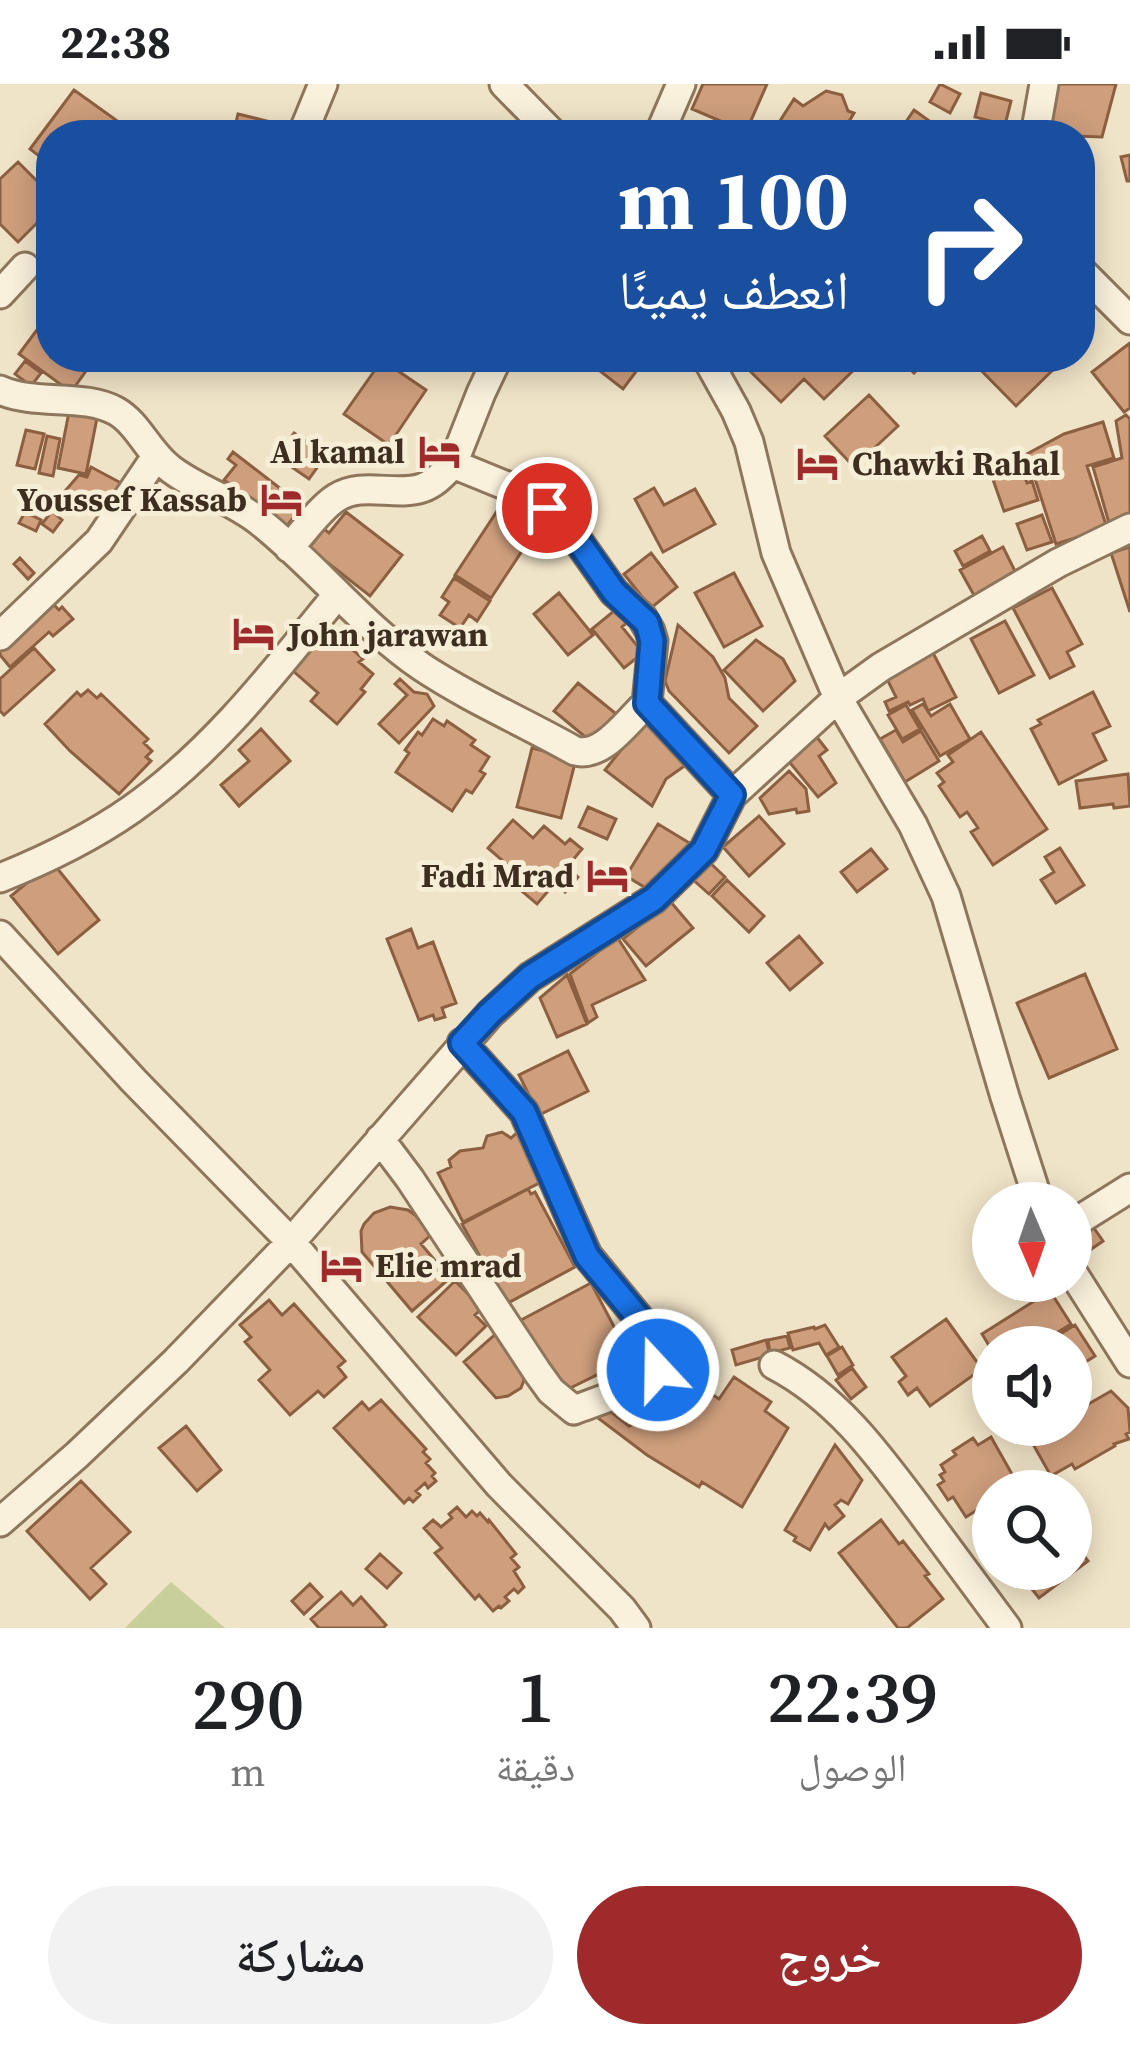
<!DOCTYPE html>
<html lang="ar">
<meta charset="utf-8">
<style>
body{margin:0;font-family:"Source Serif 4","Noto Naskh Arabic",serif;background:#f2f2f2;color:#202124;direction:rtl;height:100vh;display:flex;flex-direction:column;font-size:45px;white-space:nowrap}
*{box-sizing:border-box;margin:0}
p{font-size:39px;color:#757577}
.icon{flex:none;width:66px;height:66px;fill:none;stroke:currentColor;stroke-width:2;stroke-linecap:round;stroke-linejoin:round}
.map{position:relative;height:1544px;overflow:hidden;direction:ltr}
.drawer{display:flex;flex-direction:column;background:#fff;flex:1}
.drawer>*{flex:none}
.hud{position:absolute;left:36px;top:36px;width:1059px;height:252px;border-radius:48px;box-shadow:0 6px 30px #0003;direction:rtl;background:#1a4fa0;color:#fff;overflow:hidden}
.needle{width:78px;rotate:178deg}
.tools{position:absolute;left:972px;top:1098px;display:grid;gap:24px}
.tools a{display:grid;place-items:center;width:120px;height:120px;border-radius:50%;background:#fff;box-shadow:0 6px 30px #0003;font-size:60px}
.pin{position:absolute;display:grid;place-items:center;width:102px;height:102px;color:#fff;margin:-51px;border:6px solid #fff;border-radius:50%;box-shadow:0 3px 12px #0007}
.me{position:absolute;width:132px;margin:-66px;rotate:339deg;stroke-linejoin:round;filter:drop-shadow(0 0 9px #0008)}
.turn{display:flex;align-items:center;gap:42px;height:252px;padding:0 48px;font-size:54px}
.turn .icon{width:156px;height:156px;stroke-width:2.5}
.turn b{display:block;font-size:84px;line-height:102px}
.eta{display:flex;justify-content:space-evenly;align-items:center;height:204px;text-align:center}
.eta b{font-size:72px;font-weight:600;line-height:84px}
.primary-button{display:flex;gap:24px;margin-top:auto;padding:24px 48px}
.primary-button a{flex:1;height:138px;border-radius:72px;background:#9e2a2b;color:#fff;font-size:48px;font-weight:600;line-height:138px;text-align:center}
.primary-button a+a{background:#f2f2f2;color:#202124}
.status{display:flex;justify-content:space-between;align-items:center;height:84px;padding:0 60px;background:#fff;direction:ltr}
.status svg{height:33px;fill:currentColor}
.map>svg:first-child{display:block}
</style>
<div class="status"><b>22:38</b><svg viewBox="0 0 49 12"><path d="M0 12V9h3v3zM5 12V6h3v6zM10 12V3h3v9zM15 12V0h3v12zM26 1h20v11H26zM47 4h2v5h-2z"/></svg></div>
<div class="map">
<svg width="1130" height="1544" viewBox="0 0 1130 1544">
<rect width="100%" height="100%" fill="#f0e4c8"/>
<path fill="#c9cf9b" d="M171 1498 225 1544H125Z"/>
<path fill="#cf9f7d" stroke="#8d5f41" stroke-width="3" d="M703 0H767L746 48 692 25Z
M940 0 960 10 950 29 930 18Z
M1059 0H1116L1102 53 1046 51Z
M74 6 116 36 105 51H51V81L30 65Z
M826 7 842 11 848 27 854 29 841 51H771L794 15 803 22Z
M981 9 1011 17 1005 41 975 33Z
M914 26 935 41 928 51H916L903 42Z
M238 30 279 40 276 51H233Z
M388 39 412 51H382Z
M1130 71V97H1127L1121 73Z
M18 78 51 111V125L18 158 0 140V95Z
M51 227V273H96L71 308 19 270Z
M1130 259V324L1124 328 1092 288Z
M582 273H647L623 305Z
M736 273H861L864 276 824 315 804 295 781 318Z
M897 273H930L914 289Z
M974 273H1060L1063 276 1016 322 971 276Z
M382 276 426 306 389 361 344 330Z
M25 277 41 289 31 302 15 290Z
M869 311 898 342 854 383 825 352Z
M70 323 98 329 86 390 58 384Z
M1126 331 1130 335V430L1109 439 1093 383 1122 374 1116 337Z
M1103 338 1114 374 1087 382 1107 444 1056 460 1027 370 1064 350Z
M26 346 44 350 35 385 17 381Z
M294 349 326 371 309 395 277 373Z
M47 352 60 355 53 392 39 389Z
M233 368 303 422 285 444 224 396 236 381 228 375Z
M1020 380 1027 399 1032 397 1038 416 1004 427 991 390Z
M91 383 121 399 102 428 65 407 79 391 87 393Z
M654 404 664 421 695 405 715 440 663 468 635 415Z
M505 415 541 438 491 514 455 491Z
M52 427 62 436 53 448 42 440Z
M25 428 41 436 36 447 19 439Z
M346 428 402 471 370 512 309 464 324 445 329 449Z
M1042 431 1052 458 1027 466 1017 440Z
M982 452 990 467 963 482 955 467Z
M1003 463 1017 491 975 513 960 486Z
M1130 463V528L1111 469Z
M651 469 677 503 651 524 624 490Z
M20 474 34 489 28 495 14 480Z
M734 489 762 542 724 563 695 509Z
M454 494 490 517 477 537 469 531 460 544 440 531 449 518 442 513Z
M1052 504 1082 560 1067 568 1074 582 1050 594 1013 524Z
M559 509 593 551 568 571 534 530Z
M49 516 59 526 62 523 73 535 53 552 49 548 10 583 0 571V559Z
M620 522 631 535 622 543 643 569 624 584 592 545Z
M1005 537 1034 591 999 609 971 555Z
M678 541 713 573 725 594 729 614 757 642 729 669 669 607 665 597Z
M326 549 334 556 337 552 363 575 359 578 373 590 361 605 365 608 337 640 311 617 318 609 292 586Z
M756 556 783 575 795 597 763 627 724 586Z
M34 564 54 586 4 631 0 627V595Z
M932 567 956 613 928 627 923 615 910 621 908 618 889 627 885 618 896 613 885 591Z
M400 595 414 608 427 610 434 622 399 659 379 640 407 611 395 600Z
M578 599 620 633 596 662 554 627Z
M88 606 97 614 101 610 148 655 144 659 152 667 146 673 151 677 119 710 70 667 45 640 77 608 81 612Z
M1093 608 1110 642 1093 650 1106 676 1059 700 1031 645 1041 640 1038 636Z
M923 620 931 632 950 620 970 655 940 672 912 626Z
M906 621 920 645 902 655 888 631Z
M433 635 444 642 447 637 475 656 471 661 489 673 480 687 485 690 472 709 466 706 452 727 396 688 409 669 405 666 418 648 422 651Z
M644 637 690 678 666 695 652 722 605 686Z
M261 645 290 677 239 722 221 701 249 677 239 666Z
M896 646 903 658 921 647 939 677 905 698 880 655Z
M981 648 1047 745 993 781 971 748 978 744 967 728 960 733 939 702 944 698 937 689 953 678 948 671Z
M816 652 827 666 819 672 836 699 818 713 787 675Z
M532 664 576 675 561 734 517 723Z
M789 687 806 705 809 727 797 729 796 725 769 730 760 714Z
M1128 690 1130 722 1114 724 1113 720 1080 724 1076 697Z
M588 723 616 735 607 755 579 743Z
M759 732 784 760 749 792 723 763Z
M513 736 533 754 544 742 565 760 570 755 582 765 567 783 578 793 565 808 555 799 537 820 504 792 511 784 488 764Z
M658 740 696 763 651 807 626 792Z
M1060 764 1084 801 1056 819 1041 796 1054 788 1045 773Z
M871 765 887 785 857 808 841 788Z
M707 776 725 793 709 810 690 793Z
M52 778 99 836 58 870 11 812Z
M727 796 764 832 749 848 712 812Z
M670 817 693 844 646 882 623 855Z
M411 845 418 864 433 858 456 919 442 924 445 933 435 936 433 931 419 936 387 855Z
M799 852 822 879 790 906 767 879Z
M617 853 645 896 592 921 597 933 588 939 570 890Z
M1085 890 1117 965 1049 994 1017 919Z
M567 891 587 940 557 953 540 914Z
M568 967 588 1007 539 1031 519 991Z
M521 1045 547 1095 463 1138 438 1089 451 1083 449 1076 460 1067 483 1064 487 1052 502 1048 511 1054Z
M528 1105 531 1110 535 1108 575 1183 506 1220 462 1140Z
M390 1123 408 1126 415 1131 432 1150 421 1160 450 1194 412 1227 362 1168 361 1147 364 1140 374 1129Z
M1089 1137 1103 1157 1077 1175 1071 1167V1158L1083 1150 1079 1145Z
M455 1197 482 1224 475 1231 486 1242 456 1271 418 1233Z
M591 1199 629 1271 625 1272 627 1276 560 1309 521 1236Z
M1050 1207 1071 1240 1034 1263H993V1268L982 1250Z
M269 1216 282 1231 294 1220 345 1277 338 1283 346 1293 324 1313 318 1307 290 1331 259 1296 270 1286 245 1258 251 1253 240 1241Z
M946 1235 982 1285 930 1322 917 1304 908 1311 899 1298 906 1292 892 1273Z
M825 1241 839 1263 826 1271 819 1259 793 1266 788 1249 814 1243 815 1245Z
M1075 1241 1095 1272 1071 1287V1263H1039Z
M498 1248 507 1259 504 1263 527 1288 521 1304 508 1312 496 1314 464 1278Z
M787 1252 790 1264 770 1269 768 1256Z
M766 1256 770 1271 736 1281 732 1266Z
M842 1263 853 1281 838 1291 827 1272Z
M852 1284 866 1303 851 1315 836 1296Z
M734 1293 771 1318 765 1327 788 1344 742 1423 702 1398 699 1403 647 1371 590 1328 600 1319 629 1342 713 1311 719 1315Z
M1111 1307 1128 1324 1130 1348 1126 1350 1129 1355 1114 1360 1115 1362 1075 1385 1072 1380 1051 1392 1030 1355 1034 1353 1027 1341H1071V1320L1085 1322Z
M381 1316 426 1365 423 1368 430 1375 426 1379 435 1389 432 1392 436 1397 428 1404 425 1399 416 1407 420 1411 413 1418 409 1414 404 1419 334 1344 362 1318 369 1326Z
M186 1342 221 1386 197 1407 159 1364Z
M991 1353 1017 1399 1003 1407H993V1420L984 1426 982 1423 966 1433 953 1413 948 1416 938 1401 944 1397 940 1391 945 1388 941 1381 956 1371 953 1367 973 1354 978 1361Z
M835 1361 862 1396 848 1420 841 1416 835 1421 844 1432 829 1445 825 1440 810 1466 794 1457 796 1453 785 1446Z
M81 1397 130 1448 91 1484 106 1500 90 1515 27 1447Z
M457 1423 466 1433 472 1427 477 1432 480 1429 488 1438 489 1436 516 1470 511 1474 519 1483 514 1487 524 1503 518 1509 514 1505 505 1513 509 1517 501 1524 499 1522 493 1527 479 1511 475 1515 435 1469 442 1464 424 1444 433 1436 441 1443 452 1434 449 1430Z
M881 1436 899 1460 903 1457 929 1490 925 1492 943 1515 907 1544H898L839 1469Z
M1071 1455 1088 1477 1039 1514 1016 1485H1071Z
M380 1470 401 1489 387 1504 366 1485Z
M310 1500 322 1513 304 1530 292 1517Z
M341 1508 353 1521 361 1513 386 1541 383 1544H319L311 1535Z"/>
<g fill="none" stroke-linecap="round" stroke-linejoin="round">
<defs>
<path id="minor" d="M504 0 554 51
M302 51 323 0
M659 51 681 0
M1035 51 1044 0
M1080 186 1130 236
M0 210 25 183
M706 273 736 327 749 358 776 469 838 614 913 741 946 812 1005 1013 1039 1119
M0 306C36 322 83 309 116 327 139 340 149 370 172 386 199 406 232 416 259 437 316 482 361 541 422 583 470 615 524 638 575 667 603 674 627 637 647 619
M453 380 481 309 498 273
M289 464C302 450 320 424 336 414 362 397 395 413 422 404 435 400 444 389 453 380L529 411 547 424 566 440 614 508 642 533 650 547 653 557 647 619 732 711
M0 552 99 457 155 374
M0 794C45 776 92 753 132 725 213 668 275 587 337 511
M0 851 134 997 291 1158 499 1401 622 1525 636 1544
M380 1055 410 1095 538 1289 551 1307 574 1326C603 1315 634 1306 658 1286L657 1268 646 1243 587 1171 524 1028 462 959
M1071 1141 1130 1104
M1071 1186 1130 1279
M774 1281C836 1313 877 1369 918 1424 948 1464 977 1504 1007 1544
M0 1438 77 1371 176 1277 291 1158 490 930 530 893 654 815 704 766 732 711 838 614 881 583 1058 479 1130 444"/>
</defs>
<use href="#minor" stroke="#8d765c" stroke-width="33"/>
<use href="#minor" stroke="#faf1dc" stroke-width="27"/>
</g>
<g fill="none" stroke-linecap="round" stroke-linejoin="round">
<defs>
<path id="route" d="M547 424 566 440 614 508 647 539 652 557 647 619 732 711 704 766 654 815 530 893 490 929 462 959 524 1028 587 1172 646 1243 657 1268 658 1286"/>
</defs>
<use href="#route" stroke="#114b97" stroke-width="30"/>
<use href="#route" stroke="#1a73e8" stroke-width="21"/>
</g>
<defs>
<symbol id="hotel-bare" viewBox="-9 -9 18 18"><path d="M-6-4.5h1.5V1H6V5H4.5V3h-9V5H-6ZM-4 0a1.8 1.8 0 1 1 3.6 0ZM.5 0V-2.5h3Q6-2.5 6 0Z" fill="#9e2a2b" stroke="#f7eed8" stroke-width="2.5" paint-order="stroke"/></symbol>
</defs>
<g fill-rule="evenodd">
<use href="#hotel-bare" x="410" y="338" width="59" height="59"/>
<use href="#hotel-bare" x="788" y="350" width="59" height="59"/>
<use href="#hotel-bare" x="252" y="386" width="59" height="59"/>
<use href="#hotel-bare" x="224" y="520" width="59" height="59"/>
<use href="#hotel-bare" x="578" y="762" width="59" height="59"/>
<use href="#hotel-bare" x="312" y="1152" width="59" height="59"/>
</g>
<g text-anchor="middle" stroke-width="10" stroke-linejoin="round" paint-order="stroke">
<g font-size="33" font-weight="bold" fill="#3d2e20" stroke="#f7eed8" text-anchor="end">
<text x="405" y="379">Al kamal</text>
<text x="852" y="391" text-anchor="start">Chawki Rahal</text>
<text x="247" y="427">Youssef Kassab</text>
<text x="288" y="562" text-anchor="start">John jarawan</text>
<text x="574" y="803">Fadi Mrad</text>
<text x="375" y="1193" text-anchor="start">Elie mrad</text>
</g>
</g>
</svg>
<div class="tools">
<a><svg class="needle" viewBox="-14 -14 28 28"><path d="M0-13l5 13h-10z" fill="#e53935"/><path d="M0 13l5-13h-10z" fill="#757577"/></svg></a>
<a><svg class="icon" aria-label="sound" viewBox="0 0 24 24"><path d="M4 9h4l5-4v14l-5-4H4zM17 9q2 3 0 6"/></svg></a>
<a><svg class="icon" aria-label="search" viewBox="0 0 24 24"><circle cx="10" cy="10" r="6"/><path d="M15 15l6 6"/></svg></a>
</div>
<div class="pin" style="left:547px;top:424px;background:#d93025"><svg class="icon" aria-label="arrive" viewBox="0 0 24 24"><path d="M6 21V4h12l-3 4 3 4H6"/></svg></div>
<svg class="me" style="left:658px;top:1286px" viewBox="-20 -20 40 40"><circle r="17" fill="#1a73e8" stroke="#fff" stroke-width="3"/><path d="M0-11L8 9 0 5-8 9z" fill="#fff"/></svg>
<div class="hud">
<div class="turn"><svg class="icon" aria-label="right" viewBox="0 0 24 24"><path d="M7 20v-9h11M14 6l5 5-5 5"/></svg><div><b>100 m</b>انعطف يمينًا</div></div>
</div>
</div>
<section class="drawer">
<div class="eta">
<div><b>22:39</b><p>الوصول</p></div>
<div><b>1</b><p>دقيقة</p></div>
<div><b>290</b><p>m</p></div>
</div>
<div class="primary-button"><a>خروج</a><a>مشاركة</a></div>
</section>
